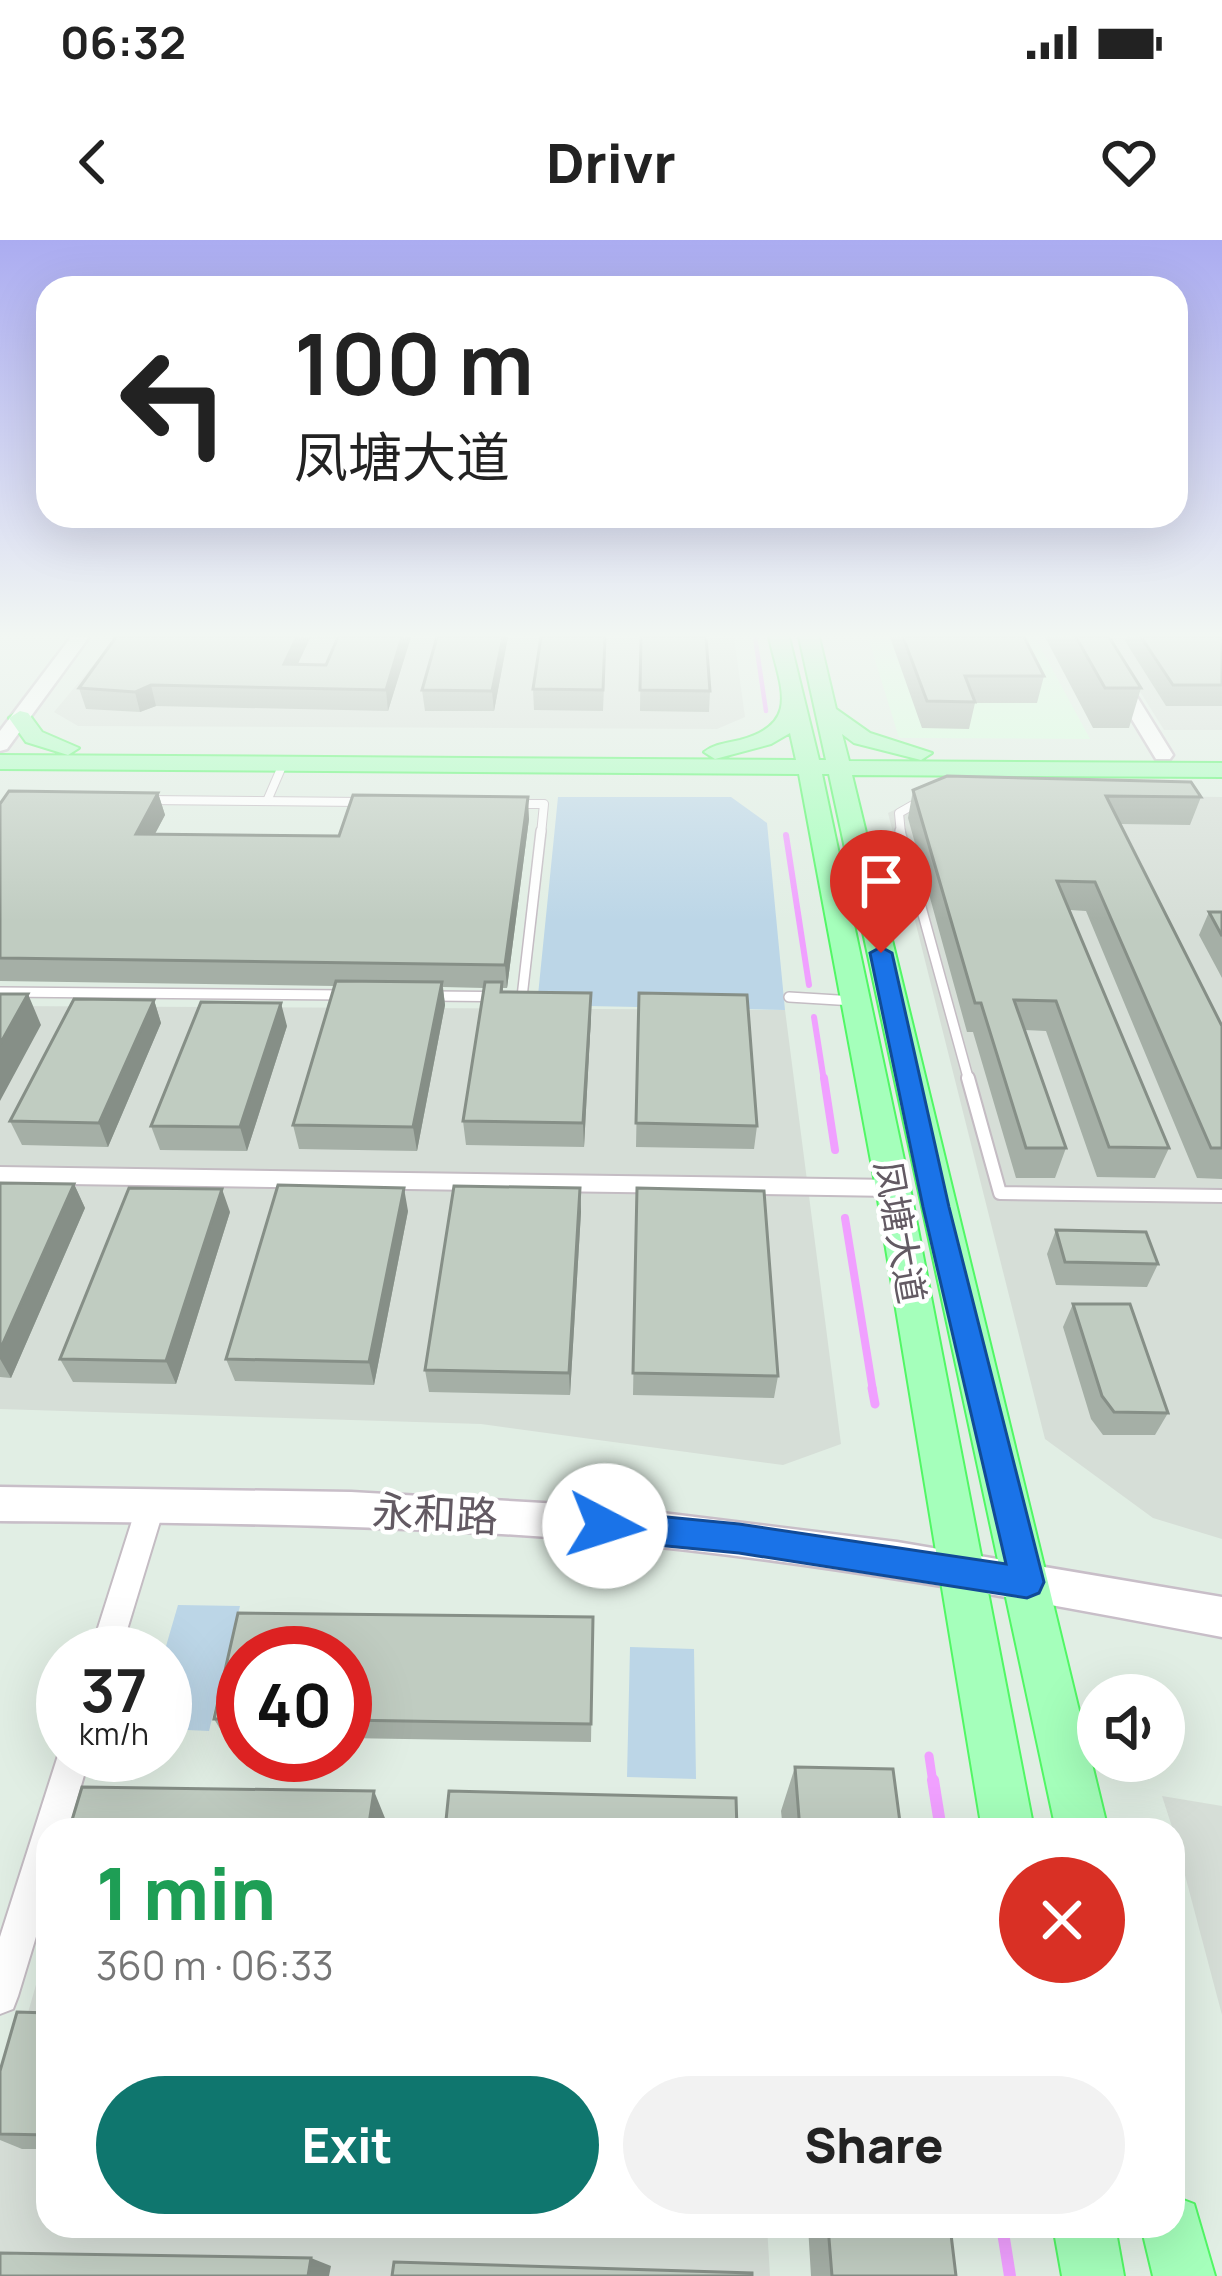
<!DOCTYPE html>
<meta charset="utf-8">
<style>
body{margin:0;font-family:Manrope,"Noto Sans SC",sans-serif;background:#f2f2f2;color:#222;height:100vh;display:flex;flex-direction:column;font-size:45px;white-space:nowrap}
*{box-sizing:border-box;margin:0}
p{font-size:39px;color:#767676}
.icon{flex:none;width:66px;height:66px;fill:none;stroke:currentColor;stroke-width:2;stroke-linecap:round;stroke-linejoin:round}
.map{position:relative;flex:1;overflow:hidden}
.side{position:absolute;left:36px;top:1578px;width:1149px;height:420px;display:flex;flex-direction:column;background:#fff;border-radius:36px;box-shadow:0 12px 48px #0002}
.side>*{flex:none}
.top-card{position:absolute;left:36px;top:36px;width:1152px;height:252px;border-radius:36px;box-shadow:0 12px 48px #0002;background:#fff;color:#222;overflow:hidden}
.controls{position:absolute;left:1077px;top:1434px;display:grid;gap:24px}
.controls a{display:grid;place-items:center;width:108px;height:108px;border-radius:50%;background:#fff;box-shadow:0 12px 48px #0002;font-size:60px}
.speed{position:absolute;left:36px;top:1386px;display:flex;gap:24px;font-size:60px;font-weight:700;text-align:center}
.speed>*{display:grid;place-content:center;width:156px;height:156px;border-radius:50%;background:#fff;box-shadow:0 12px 48px #0002;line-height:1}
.speed small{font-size:30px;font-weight:400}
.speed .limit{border:18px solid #d22;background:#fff;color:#111}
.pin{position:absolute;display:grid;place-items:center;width:102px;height:102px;color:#fff;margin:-123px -51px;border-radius:50% 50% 50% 0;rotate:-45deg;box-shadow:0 0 12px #0007}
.pin .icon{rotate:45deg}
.me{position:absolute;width:132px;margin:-66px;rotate:95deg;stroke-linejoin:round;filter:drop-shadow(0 0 9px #0008)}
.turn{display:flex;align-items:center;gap:42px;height:252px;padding:0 60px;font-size:54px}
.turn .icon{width:156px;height:156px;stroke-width:2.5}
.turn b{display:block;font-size:84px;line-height:102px}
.round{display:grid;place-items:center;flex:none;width:126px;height:126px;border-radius:63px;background:#f2f2f2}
.overview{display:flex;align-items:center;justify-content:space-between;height:204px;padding:0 60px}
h1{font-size:72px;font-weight:800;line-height:90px;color:#1e9e55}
.button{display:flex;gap:24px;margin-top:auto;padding:24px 60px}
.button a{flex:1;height:138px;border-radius:72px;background:#0f766e;color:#fff;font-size:48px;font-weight:800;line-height:138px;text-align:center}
.button a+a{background:#f2f2f2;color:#222}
.status{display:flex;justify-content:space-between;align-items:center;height:84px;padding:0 60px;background:#fff;direction:ltr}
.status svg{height:33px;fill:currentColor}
header{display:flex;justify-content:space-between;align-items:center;height:156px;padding:0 60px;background:#fff;font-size:54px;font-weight:800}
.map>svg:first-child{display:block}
</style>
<div class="status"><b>06:32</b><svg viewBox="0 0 49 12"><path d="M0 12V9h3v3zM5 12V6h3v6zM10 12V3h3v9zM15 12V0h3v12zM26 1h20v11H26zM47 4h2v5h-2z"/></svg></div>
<header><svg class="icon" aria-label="back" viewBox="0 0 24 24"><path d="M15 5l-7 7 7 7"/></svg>Drivr<svg class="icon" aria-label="heart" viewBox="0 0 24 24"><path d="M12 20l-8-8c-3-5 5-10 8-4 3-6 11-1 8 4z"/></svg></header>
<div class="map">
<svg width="1222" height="2036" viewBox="0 0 1222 2036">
<rect width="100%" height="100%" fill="#e1eee4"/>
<path fill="#d5ffdc" d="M868 397H1035L1090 499 899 498Z"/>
<path fill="#d6ded7" d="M98 397H734L745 477 717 489 78 486 54 472 115 399Z
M1106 397H1222V490H1164Z
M930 553 1222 557V1299L1153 1278 1045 1199 888 573Z
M0 766 785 770 841 1204 783 1225 481 1184 0 1169Z
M1162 1556 1222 1566V1775L1173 1590Z
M48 1703V1986H767L770 2036H0V1870Z"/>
<path fill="#bcd6e7" d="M558 557H731L767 583 785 770 537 765Z
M178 1365 240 1366 209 1491 165 1489 164 1413Z
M630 1407 694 1409 696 1539 627 1537Z"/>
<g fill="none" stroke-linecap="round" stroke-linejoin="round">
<path stroke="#f0a0ff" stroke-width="4.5" d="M755 397 766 471"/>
<path stroke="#f0a0ff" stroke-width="6" d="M786 595 809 745
M814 777 824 841"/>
<path stroke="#f0a0ff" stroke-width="8" d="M824 838 835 910
M845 978 873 1151"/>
<path stroke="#f0a0ff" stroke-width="9" d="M872 1148 875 1164
M929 1516 933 1543"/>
<path stroke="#f0a0ff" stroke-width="12" d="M933 1540 941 1590
M1002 1986 1010 2036"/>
<defs>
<path id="lane-far2" d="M145 560 364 562
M267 561 283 524
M517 564H544L541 594
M901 594 899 573 920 561"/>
<path id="lane-far1" d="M900 591 969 841
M0 752 347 755
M433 756 522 757 541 591
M789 757 854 761"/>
<path id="lane" d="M968 838 1000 953 1222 956"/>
<path id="street" d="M0 927 893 940 904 948 893 956 0 943Z
M151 1253 161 1256 165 1265 120 1413H90L137 1265 141 1256Z
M62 1503 63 1515H90L68 1590H48V1657L18 1756 13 1769 0 1774V1697Z"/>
<path id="secondary" d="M71 397H89L7 509 0 511V491Z
M1082 397H1100L1173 515 1170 519H1156Z
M0 1247 351 1252 613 1267 897 1302 1222 1357V1397C1019 1358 816 1321 610 1302 407 1284 203 1283 0 1281Z"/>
<path id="primary" d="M769 397H789L819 520H826L799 397H819L836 469 870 493 932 513 921 520 854 503 842 494 849 521 1222 523V537L852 535 1108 1590H1056L829 534H822L910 948 1034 1590H982L876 948 799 534 0 529V515L796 520 790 493 771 504 715 519 704 512C714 504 727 503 740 500 803 483 779 445 769 397Z
M20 471 28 473 42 492 79 508 68 515 26 502 9 478Z
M1173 1956 1194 1964 1215 2036H1153L1141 1986H1173Z
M1053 1986H1115L1124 2036H1062Z"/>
</defs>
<use href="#lane-far2" stroke="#c4bcc3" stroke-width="10"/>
<use href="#lane-far1" stroke="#c4bcc3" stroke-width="12"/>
<use href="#lane" stroke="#c4bcc3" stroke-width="16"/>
<use href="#street" stroke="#c4bcc3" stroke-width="4"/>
<use href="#secondary" stroke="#c8bec8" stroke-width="5"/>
<use href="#primary" stroke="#51f765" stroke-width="4"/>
<use href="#lane-far2" stroke="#fff" stroke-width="8"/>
<use href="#lane-far1" stroke="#fff" stroke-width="9"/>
<use href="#lane" stroke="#fff" stroke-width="12"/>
<use href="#street" fill="#fff" fill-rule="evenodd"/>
<use href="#secondary" fill="#fff" fill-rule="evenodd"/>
<use href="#primary" fill="#a5ffbb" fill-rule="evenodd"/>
</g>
<path fill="#a5afa6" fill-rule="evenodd" d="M116 397H411L388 471 156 466 140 472 86 469 79 448ZM310 398H337L326 425H297Z
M437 397H508L494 471H425L422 450Z
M606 397 603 471 534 470 533 449Z
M641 397 710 451 709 472 640 471Z
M890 397H1024L1044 436 1037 463H975L969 489 922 488Z
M1045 397H1109L1141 448 1129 488H1093Z
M1126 397H1222V466H1166L1125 401Z
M913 550 1201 557 1190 585 1120 584 1222 786V939L1197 938 1086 671 1070 670 1169 908 1155 938 1097 937 1046 791 1025 790 1066 908 1055 938H1016L973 792H967L908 578Z
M158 553 165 575 155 594 339 596 529 579 507 748H503V752L591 777 584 907 466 905 463 881 484 748 443 747 445 765 417 911 299 909 293 885 335 746 0 741V564Z
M1209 672H1222V738L1199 695Z
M639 753 757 886 754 909 636 907Z
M154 760 161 783 108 907 22 905 10 881Z
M287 786 247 911 160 910 151 886Z
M0 943 74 944 85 968 11 1138 0 1137Z
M580 948 581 972 570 1155 429 1152 425 1130Z
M637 948 778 1136 774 1158 633 1155Z
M408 971 374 1145 235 1141 226 1119Z
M230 972 176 1144 73 1142 60 1119Z
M1056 990 1158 1024 1147 1047 1056 1045 1047 1014Z
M1073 1064 1168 1173 1155 1195H1103L1091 1179 1063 1087Z
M238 1373 593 1377 591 1502 345 1498V1413H243V1497H225L214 1479Z
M795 1527 901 1590H783L781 1571Z
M48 1773V1909H22L0 1900V1831Z
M808 1986H950L956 2036H811Z"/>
<path fill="#868f87" d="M297 397 310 398 288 445 284 424Z
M402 397H411L388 471 386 450Z
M503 397H508L494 471 492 451Z
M151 445 156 466 140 472 135 452Z
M158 553 165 575 143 616 136 594Z
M528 557 529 579 507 748 505 725Z
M442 742 445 765 417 911 413 887Z
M591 753V777L584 907 583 883Z
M28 754 41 785 0 861V804Z
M154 760 161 783 108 907 99 883Z
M281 763 287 786 247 911 240 887Z
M74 944 85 968 11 1138 0 1119V1110Z
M404 948 408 971 374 1145 369 1122Z
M580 948 581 972 570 1155 569 1133Z
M222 949 230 972 176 1144 166 1121Z
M374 1551 387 1583 386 1590H368Z
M311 2018 331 2026 329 2036H308Z"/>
<path fill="#c0ccc1" stroke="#868f87" stroke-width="3" d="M116 397H297L284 424 326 425 338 397H402L386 450 151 445 135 452 79 448Z
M437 397H503L492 451 422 450Z
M541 397H605L603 450 533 449Z
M641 397H706L710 451 640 450Z
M903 397H1024L1044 436H965L975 462 927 461Z
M1076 397H1109L1141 448H1105Z
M1141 397H1222V445H1173Z
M947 536 1191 542 1201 557 1106 556 1222 786V908H1211L1095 642 1057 641 1169 908 1109 907 1056 761 1014 760 1066 908H1026L981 763H975L913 550Z
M9 551 158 553 136 594 339 596 353 555 528 557 505 725 0 718V564Z
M1209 672H1222V696Z
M336 741 442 742 413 887 293 885Z
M485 742H502L501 752 591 753 583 883 463 881Z
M639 753 747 755 757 886 636 883Z
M0 754H28L0 804Z
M74 759 154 760 99 883 10 881Z
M201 762 281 763 240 887 151 886Z
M0 943 74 944 0 1110Z
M278 945 404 948 369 1122 226 1119Z
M454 946 580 948 569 1133 425 1130Z
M129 948 222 949 166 1121 60 1119Z
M637 948 764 951 778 1136 633 1133Z
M1056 990 1146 992 1158 1024 1065 1022Z
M1073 1064H1130L1168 1173 1114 1172 1102 1156Z
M238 1373 593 1377 591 1484 345 1480V1413H243V1479H214Z
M795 1527 893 1529 901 1590H800Z
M82 1547 374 1551 368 1590H69Z
M449 1551 736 1558 737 1590H445Z
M48 1656V1676H42Z
M17 1772 48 1773V1895L0 1894V1831Z
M828 1986H950L956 2036H832Z
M0 2013 311 2018 308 2036H0Z
M394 2022 752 2033V2036H392Z"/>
<linearGradient id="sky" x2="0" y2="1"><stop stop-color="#abacf1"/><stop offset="0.58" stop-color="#f2f7f3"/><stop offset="1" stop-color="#f2f7f3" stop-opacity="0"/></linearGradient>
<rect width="1222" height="682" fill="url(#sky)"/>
<path fill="#1a73e8" stroke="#114b97" stroke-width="3" d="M881 707 892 713 949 967 1044 1342 1039 1353 1027 1358 739 1313 605 1300 594 1296 589 1286 594 1276 605 1271 739 1284 1006 1324 923 967 870 713Z"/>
<g text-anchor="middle" stroke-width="9" stroke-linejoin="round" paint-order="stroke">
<g font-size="36" fill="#635a63" stroke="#fff">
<text transform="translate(900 992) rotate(80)" y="13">凤塘大道</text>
</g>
<g font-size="42" fill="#635a63" stroke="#fff">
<text transform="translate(435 1274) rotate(3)" y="15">永和路</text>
</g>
</g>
</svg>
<div class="controls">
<a><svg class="icon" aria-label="sound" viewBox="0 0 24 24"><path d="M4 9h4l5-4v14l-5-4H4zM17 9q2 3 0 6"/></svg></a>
</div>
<div class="speed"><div>37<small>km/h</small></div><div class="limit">40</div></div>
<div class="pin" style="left:881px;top:713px;background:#d93025"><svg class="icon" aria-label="arrive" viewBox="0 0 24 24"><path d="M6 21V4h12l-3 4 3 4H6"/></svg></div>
<svg class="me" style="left:605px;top:1286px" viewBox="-20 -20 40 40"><circle r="19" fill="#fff"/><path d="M0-13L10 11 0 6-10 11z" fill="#1a73e8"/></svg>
<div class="top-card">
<div class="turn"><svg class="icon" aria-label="left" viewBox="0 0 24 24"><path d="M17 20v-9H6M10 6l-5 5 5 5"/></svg><div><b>100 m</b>凤塘大道</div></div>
</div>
<section class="side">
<div class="overview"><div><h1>1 min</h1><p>360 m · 06:33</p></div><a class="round" style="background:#d93025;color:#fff"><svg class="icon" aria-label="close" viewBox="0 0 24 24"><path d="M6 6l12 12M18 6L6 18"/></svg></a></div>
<div class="button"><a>Exit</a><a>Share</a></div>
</section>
</div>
